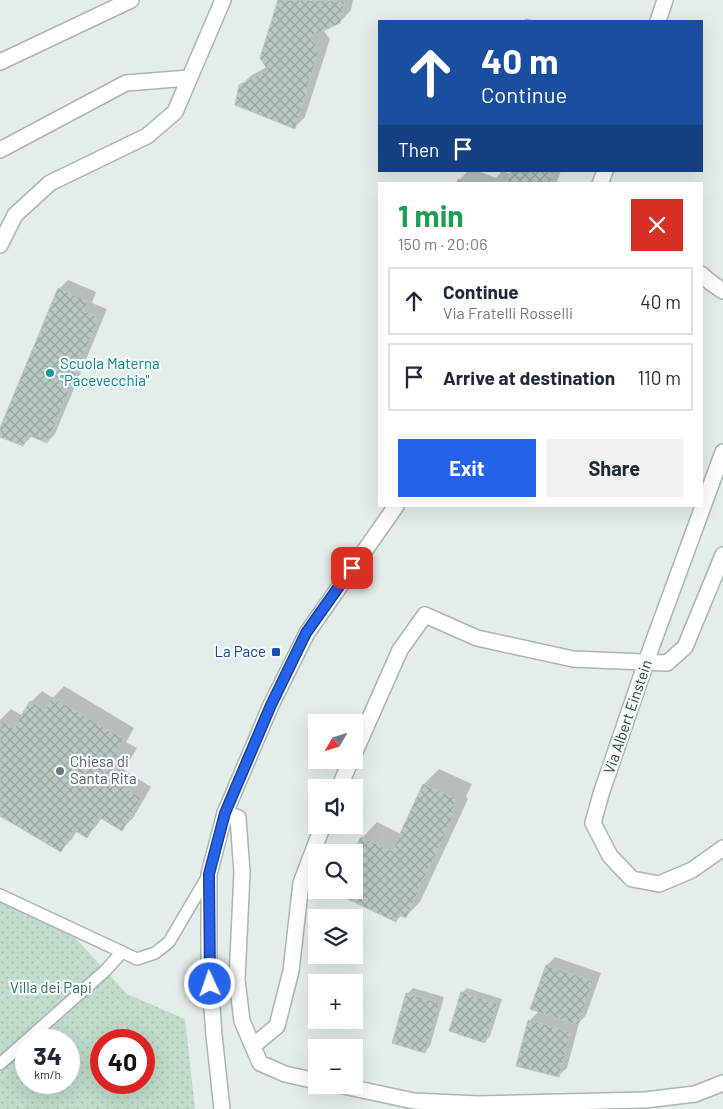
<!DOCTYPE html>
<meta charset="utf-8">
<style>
body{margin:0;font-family:Barlow,sans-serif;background:#f2f2f3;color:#1f2937;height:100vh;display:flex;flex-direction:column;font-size:19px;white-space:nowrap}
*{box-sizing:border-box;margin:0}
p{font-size:16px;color:#747a83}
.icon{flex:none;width:28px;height:28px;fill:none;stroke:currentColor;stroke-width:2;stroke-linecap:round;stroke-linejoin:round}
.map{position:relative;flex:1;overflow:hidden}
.sheet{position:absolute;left:378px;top:182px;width:325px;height:325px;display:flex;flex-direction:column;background:#fff;border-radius:0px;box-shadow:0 5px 20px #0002}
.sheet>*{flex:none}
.top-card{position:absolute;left:378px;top:20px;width:325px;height:152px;border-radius:0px;box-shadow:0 5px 20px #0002;background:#1a4fa0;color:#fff;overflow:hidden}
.needle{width:32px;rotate:231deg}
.controls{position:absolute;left:308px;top:714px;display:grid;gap:10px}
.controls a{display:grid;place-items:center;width:55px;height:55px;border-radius:0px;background:#fff;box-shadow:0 5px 20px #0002;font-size:25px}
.speed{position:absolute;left:15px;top:1029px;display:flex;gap:10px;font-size:25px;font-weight:700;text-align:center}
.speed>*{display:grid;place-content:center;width:65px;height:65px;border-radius:50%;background:#fff;box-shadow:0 5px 20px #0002;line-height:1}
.speed small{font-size:12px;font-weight:400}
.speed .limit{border:8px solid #d22;background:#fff;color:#111}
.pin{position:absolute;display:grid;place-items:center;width:42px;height:42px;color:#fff;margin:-21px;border-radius:10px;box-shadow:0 2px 8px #0006}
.me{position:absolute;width:55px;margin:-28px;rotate:357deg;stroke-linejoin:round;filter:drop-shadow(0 0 4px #0008)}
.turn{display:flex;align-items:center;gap:18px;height:105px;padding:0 20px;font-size:22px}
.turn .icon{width:65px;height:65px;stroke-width:2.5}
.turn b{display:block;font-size:35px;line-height:42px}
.then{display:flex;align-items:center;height:48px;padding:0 20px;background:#0003;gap:10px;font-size:19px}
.round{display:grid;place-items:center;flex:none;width:52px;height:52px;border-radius:0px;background:#f2f2f3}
.overview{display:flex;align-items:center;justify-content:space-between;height:85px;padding:0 20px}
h1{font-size:30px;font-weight:700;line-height:38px;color:#1e9e55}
.action{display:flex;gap:10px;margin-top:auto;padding:10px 20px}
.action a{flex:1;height:58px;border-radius:0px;background:#2563eb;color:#fff;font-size:20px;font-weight:700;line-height:58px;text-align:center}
.action a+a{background:#f2f2f3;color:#1f2937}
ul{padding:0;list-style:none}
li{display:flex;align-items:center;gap:15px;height:68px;margin:0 10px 8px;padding:0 10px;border:2px solid #e0e1e3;border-radius:0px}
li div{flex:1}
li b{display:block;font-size:19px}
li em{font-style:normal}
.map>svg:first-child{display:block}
</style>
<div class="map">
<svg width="723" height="1109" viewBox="0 0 723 1109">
<defs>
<pattern id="park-dots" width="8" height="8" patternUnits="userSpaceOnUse" patternTransform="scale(1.25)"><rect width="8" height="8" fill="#c0dccb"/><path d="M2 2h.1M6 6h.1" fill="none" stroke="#a5beaf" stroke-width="1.8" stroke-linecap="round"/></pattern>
<pattern id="building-cross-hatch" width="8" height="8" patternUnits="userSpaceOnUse" patternTransform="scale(1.25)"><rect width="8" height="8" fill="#bac8c4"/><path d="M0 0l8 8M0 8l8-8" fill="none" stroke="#97a4a0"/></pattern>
</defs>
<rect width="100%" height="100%" fill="#e5edea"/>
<path fill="url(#park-dots)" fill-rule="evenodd" d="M0 901 68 930 127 994 185 1019 195 1109H0ZM26 1040H69V1082H26ZM101 1040H144V1082H101Z"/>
<path fill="#0003" d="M279 0H353L351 10 340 22 323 30 330 39 305 117 294 128 240 86 252 75 267 67 261 58Z
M526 18 534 21H523Z
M468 171H478L496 178 502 171 512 174V171H561L556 184H458L460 179Z
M68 280 96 292 92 303 107 309 55 434 47 442 32 436 23 445 0 436V432L59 289Z
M64 686 134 728 126 742 137 748 124 770 151 787 133 818 122 829 102 818 97 825 87 836 77 831 72 839 61 850 0 814V720L11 709 23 716 31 702 42 691 53 698Z
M439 769 472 784 466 796 468 799 420 902 405 917 402 915 396 921 337 890H354V855L362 838 377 822 401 834 424 784Z
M555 957 601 973 586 1015 579 1023 567 1068 558 1076 529 1021 540 1010 547 965Z
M413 988 444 997 430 1046 425 1052 407 994Z
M467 988 502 999 490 1036 484 1042 462 993Z"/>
<path fill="url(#building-cross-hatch)" stroke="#b8c6c2" d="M278 0 345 1 340 23 310 37 319 50 295 129 235 105 239 85 268 70 260 58Z
M511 171H555L550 184H506Z
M458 179 472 184H457Z
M58 288 88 301 84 311 99 318 47 443 28 435 23 446 0 437V428Z
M52 697 124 739 116 753 127 760 114 781 141 798 122 831 99 817 87 838 74 830 61 852 0 816V720L14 728 30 701 45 710Z
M423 784 457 799 452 811 454 814 406 918 399 915 396 922 335 893 336 890H354L353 852 361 837 392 851Z
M546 965 593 981 578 1025 530 1009Z
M461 992 497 1004 485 1043 449 1031Z
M406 993 440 1003 425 1053 392 1043Z
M528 1020 571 1032 559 1077 516 1066Z"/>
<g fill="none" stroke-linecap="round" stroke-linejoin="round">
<defs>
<path id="service" d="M0 895 137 959 155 953 169 942 209 874
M27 1040 105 971 122 952
M0 1064 26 1041"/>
<path id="minor" d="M0 62 131 0
M0 150 126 83 189 78
M0 245 15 215 50 183 147 136 175 112 223 0
M701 274 710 282 723 291
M723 452 651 648 601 794 593 823 610 856 632 879 659 884 692 870 723 848
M354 754 400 650 425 615 477 638 573 659 667 663 685 647 723 555
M339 788 351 760
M225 813 238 818 242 872 237 980 242 1021 260 1063 285 1074 316 1081
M253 1046 277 1026 291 971 301 883 323 825
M339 1085 414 1101 478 1104 645 1100 695 1094 723 1083"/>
<path id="tertiary" d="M658 21 665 0
M600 184 605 171
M222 1109 214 1035 209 967V874L225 813 271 705 307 633 396 506"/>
</defs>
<use href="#service" stroke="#a8b5b2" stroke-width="14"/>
<use href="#minor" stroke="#a8b5b2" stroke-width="18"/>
<use href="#tertiary" stroke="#a8b5b2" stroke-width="18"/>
<use href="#service" stroke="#fff" stroke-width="11"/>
<use href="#minor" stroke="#fff" stroke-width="15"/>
<use href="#tertiary" stroke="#fff" stroke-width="15"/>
</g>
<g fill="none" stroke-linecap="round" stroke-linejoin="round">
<defs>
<path id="route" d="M210 984 209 874 225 813 271 705 306 633 352 568"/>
</defs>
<use href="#route" stroke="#184099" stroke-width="12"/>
<use href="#route" stroke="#2563eb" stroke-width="9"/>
</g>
<circle fill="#0f9aa8" stroke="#f5faf8" stroke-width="2" cx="50" cy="373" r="5"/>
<rect fill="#1a4fb4" stroke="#f5faf8" stroke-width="2" x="271" y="647" width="10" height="10" rx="2.5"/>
<circle fill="#6b7280" stroke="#f5faf8" stroke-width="2" cx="60" cy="771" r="5"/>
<g text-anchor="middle" stroke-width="4.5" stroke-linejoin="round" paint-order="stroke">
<g font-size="15" fill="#0d838f" stroke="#f5faf8" text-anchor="start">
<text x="60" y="369">Scuola Materna<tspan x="60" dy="17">"Pacevecchia"</tspan></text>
</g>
<g font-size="15" fill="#164399" stroke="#f5faf8" text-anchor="end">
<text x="266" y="657">La Pace</text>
</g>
<g font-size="15" fill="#253e3a" stroke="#f5faf8">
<text transform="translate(628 717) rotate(-71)" y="5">Via Albert Einstein</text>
</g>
<g font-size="15" fill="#5b616d" stroke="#f5faf8" text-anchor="start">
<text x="70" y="767">Chiesa di<tspan x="70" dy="17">Santa Rita</tspan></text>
</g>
<g font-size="15" fill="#327252" stroke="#f5faf8">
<text x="51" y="993">Villa dei Papi</text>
</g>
</g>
</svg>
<div class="controls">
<a><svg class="needle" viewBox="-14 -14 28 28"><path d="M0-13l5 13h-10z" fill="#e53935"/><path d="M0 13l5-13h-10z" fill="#747a83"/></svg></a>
<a><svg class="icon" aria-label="sound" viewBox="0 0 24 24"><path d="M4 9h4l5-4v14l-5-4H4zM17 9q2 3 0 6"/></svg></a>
<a><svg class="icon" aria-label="search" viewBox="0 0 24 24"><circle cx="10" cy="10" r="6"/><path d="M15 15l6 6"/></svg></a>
<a><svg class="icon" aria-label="layers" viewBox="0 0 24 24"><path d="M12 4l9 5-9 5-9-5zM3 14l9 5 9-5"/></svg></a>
<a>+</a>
<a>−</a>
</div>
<div class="speed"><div>34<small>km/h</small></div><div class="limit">40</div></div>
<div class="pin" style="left:352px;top:568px;background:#d93025"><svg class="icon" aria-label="arrive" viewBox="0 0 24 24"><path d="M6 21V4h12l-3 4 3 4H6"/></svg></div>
<svg class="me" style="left:210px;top:984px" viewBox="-20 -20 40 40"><circle r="17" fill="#2563eb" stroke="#fff" stroke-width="3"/><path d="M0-11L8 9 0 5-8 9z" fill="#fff"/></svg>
<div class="top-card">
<div class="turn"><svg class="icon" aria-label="ahead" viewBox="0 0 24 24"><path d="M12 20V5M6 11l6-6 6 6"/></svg><div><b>40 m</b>Continue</div></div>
<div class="then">Then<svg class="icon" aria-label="arrive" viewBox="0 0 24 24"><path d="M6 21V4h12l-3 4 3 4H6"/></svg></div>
</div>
<section class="sheet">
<div class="overview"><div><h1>1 min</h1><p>150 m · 20:06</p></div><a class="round" style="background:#d93025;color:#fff"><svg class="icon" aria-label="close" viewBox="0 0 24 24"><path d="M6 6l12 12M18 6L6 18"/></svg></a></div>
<ul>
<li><svg class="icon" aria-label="ahead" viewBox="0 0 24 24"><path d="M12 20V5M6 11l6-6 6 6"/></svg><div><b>Continue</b><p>Via Fratelli Rosselli</p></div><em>40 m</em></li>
<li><svg class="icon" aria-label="arrive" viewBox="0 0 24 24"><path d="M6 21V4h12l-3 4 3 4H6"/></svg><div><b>Arrive at destination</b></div><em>110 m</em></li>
</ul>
<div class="action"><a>Exit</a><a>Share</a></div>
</section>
</div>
